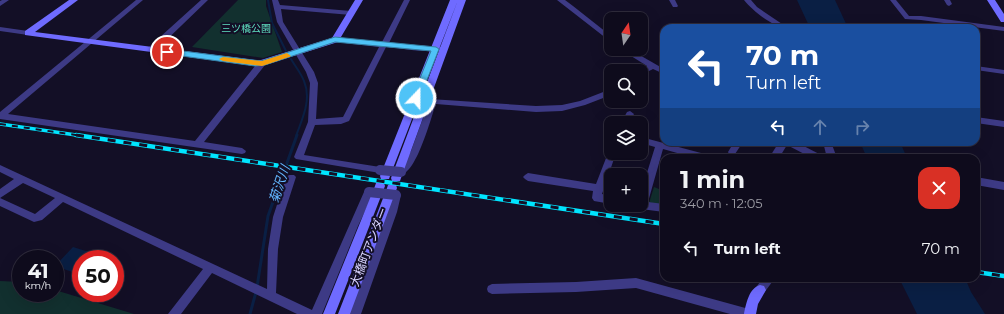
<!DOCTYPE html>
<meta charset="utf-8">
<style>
body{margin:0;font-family:Montserrat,"Noto Sans JP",sans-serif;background:#1c1929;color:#f1f3f6;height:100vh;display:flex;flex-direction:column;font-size:15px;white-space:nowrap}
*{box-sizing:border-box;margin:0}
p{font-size:13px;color:#9b9ba3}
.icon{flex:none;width:22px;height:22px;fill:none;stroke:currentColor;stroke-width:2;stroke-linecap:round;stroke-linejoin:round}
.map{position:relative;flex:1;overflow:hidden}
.drawer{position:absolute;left:660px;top:154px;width:320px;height:128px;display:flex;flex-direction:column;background:#0e0b1c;border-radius:12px;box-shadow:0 4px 16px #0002,0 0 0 1px #2e2b3b}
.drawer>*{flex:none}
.guide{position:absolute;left:660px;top:24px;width:320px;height:122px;border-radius:12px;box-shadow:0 4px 16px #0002,0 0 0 1px #2e2b3b;background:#1a4fa0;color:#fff;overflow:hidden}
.needle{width:26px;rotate:13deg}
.tools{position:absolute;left:604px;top:12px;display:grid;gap:8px}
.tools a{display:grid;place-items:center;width:44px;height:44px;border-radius:8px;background:#0e0b1c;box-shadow:0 4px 16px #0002,0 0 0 1px #2e2b3b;font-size:20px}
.speed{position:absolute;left:12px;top:250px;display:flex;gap:8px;font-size:20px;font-weight:700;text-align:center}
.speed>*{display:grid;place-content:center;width:52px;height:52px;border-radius:50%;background:#0e0b1c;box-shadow:0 4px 16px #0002,0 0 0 1px #2e2b3b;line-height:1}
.speed small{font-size:10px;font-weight:400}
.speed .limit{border:6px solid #d22;background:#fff;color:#111}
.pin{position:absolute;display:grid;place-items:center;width:34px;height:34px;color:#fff;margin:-17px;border:2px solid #fff;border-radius:50%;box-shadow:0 1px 4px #0007}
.me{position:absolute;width:44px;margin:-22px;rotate:22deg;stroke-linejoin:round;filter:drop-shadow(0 0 3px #0008)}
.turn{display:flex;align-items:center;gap:14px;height:84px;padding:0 20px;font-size:18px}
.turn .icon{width:52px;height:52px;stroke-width:2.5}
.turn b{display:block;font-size:28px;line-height:34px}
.lanes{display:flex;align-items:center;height:38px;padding:0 20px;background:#0003;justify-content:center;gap:20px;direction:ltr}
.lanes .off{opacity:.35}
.round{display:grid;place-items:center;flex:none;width:42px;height:42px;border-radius:12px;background:#1c1929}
.head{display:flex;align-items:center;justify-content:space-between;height:68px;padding:0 20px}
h1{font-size:24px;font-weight:700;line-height:30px}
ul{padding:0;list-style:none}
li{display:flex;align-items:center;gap:12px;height:52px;padding:0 20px}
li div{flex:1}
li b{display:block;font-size:15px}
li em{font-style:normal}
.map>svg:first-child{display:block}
</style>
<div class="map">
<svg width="1004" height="314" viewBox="0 0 1004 314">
<rect width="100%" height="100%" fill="#130f26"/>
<path fill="#12302f" d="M238 0H266V6L282 52 263 58 192 47Z
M654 187 664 191V206L649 203Z
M0 281 21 282V293H55V290L134 314H0Z"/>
<path fill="#0a1f44" d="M797 0H835L848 28H810Z
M860 142H900L907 158H867Z
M73 247 102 256 100 259H81V275L55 266Z
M899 278H965L971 292 985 314H917Z"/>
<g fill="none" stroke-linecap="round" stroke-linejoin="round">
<path stroke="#0a1f44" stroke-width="2" d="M268 0 272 23 286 51
M291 59C295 66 301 73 304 81 312 100 302 119 296 136"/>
<path stroke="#0a1f44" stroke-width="3" d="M257 287 268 216 297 135
M250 314 256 292"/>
<path fill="#3d3a85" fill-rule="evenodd" d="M2 0H9L0 6V1Z
M136 0H143L8 114 195 141 259 61H265V65L204 142 242 148 246 151 245 153 242 154 0 119V112Z
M201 0H208L155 51H149V47Z
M272 0H278L280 5 351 11 354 13 351 15 281 9 283 22 314 72 318 83 316 119 343 117 379 47 335 42H332V38L382 42 404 0H410L389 43 443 47 447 49C439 55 398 48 386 47L349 121 341 124 315 125 304 155 380 167 383 168 385 170 383 172 380 173 296 159 294 157 308 122 310 83 306 72 277 22Z
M557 0H565L573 6 611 36V42Z
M669 0H675L678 6 677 7H673Z
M744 0H751L757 7 788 28C773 28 753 11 744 0Z
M890 0H896L909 16H921L1004 27V31L921 20 905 19Z
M944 0H950L952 4 949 6 947 5Z
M0 27 28 31 32 33 28 35 0 31Z
M620 49H629L664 69V74L653 69 641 75V71H639L647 66Z
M976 66 1004 70V74L976 70Z
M611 89V95L585 105 562 111 536 112 436 104C431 117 415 180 398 174L396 172 403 165 411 151 430 99 536 106 562 105 580 101Z
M630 111 634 114 629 123H621L627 112Z
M976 117 1004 121V127L976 123Z
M641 137 701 153 705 158H695L663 149 648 202 664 204V212L641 209 638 208 636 205H641V192L655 147 641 143Z
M734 142H743L735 154H729L728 152Z
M779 142H796L823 156 825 158H812L787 145 779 158H769Z
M823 142H831L837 158H827Z
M611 150V153H616L602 194 611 196V204L594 201 592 198 593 191 528 181 525 179 523 177 525 175 528 173 596 184 608 153Z
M0 165 267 289 268 249 273 217 286 177 288 175H294L296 177 283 217 278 249 276 293 312 310 364 192 366 189H372L374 192 358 226 322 314H297L212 273 181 314H168L203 269 63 202 42 220 34 222 0 206V198L35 214 55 198 23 183 0 198V189L14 179 0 172Z
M976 177 1004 182V190L976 185Z
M396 191 399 192 401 195 397 212 361 314H349L387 212 393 192Z
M636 278 749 309 753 310 755 314H730L636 288 576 292 492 294 488 292 487 289 488 286 492 284 576 282Z
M763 278H775L764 293 760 295 756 293 754 290Z"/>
<path fill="#6f6bff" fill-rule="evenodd" d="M69 0H78L35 32 255 60H261L332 38 355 0H363L338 42 265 65 255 66 25 35V31Z
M450 0H458L390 176 389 179H381L380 176Z
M458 0H466L401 178 400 181H392L391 178Z
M987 0H995L1004 14V22H1001Z
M380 182 384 183 385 186 335 314H323L375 186 376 183Z
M392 184 396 185 397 188 350 314H338L387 188 388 185Z
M760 285 764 286 766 290 758 304 756 314H744C746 304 749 288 760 285Z"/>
<defs>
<path id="rail-far1" d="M0 124 83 136"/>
<path id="rail" d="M76 135 664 224
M976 272 1004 276"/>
</defs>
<use href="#rail-far1" stroke="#00e5ff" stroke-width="3.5"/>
<use href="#rail" stroke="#00e5ff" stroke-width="4.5"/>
<use href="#rail-far1" stroke="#130f26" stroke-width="2" stroke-dasharray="6" stroke-linecap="butt"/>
<use href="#rail" stroke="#130f26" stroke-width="3" stroke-dasharray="8" stroke-linecap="butt"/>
<path stroke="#3d3a85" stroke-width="10" d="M380 170 401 172
M369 192 396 195"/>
</g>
<path fill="#4fc3f7" stroke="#337fa1" d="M335 37 436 47 439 49 420 98 416 100 412 98 431 51 335 42 265 65 255 66 167 54 163 52 167 49 261 61Z"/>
<path fill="#f59e0b" d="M287 53 291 56 289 57 262 66 223 61 219 59 223 57 262 61Z"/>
<g text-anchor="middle" stroke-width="4" stroke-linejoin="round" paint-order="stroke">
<g font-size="10" fill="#5fe0c0" stroke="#130f26">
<text x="246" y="32">三ツ橋公園</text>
</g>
<g font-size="12" fill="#d9d4ff" stroke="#130f26">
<text transform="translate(369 247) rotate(-69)" y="4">大橋町アンダー</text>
</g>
<g font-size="13" font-style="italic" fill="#62b6ff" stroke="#130f26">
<text transform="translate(279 184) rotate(-71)" y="5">菊沢川</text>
</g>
</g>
</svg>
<div class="tools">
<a><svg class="needle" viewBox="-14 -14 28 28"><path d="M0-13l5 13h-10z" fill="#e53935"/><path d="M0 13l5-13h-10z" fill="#9b9ba3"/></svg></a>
<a><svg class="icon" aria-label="search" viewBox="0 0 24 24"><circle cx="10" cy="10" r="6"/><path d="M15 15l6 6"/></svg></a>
<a><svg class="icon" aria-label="layers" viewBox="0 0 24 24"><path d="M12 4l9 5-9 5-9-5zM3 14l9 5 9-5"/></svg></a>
<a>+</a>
</div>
<div class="speed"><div>41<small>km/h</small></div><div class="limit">50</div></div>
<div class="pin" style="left:167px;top:52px;background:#d93025"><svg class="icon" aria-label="arrive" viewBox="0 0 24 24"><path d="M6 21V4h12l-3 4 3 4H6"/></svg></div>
<svg class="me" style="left:416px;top:98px" viewBox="-20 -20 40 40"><circle r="17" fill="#4fc3f7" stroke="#fff" stroke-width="3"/><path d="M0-11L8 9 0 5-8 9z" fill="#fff"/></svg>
<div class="guide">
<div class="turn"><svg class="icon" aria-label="left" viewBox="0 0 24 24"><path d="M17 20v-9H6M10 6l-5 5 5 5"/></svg><div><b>70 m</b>Turn left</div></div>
<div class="lanes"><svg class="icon" aria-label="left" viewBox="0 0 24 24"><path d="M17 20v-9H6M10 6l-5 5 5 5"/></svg><svg class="icon off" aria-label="ahead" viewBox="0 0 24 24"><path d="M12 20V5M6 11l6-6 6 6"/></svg><svg class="icon off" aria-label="right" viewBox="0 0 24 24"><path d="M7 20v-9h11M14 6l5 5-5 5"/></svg></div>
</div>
<section class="drawer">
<div class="head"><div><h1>1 min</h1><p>340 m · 12:05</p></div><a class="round" style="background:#d93025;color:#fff"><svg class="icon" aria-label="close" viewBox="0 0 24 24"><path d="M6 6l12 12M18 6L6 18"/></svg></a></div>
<ul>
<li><svg class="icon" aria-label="left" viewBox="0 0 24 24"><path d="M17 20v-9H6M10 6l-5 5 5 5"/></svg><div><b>Turn left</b></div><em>70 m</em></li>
</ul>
</section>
</div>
